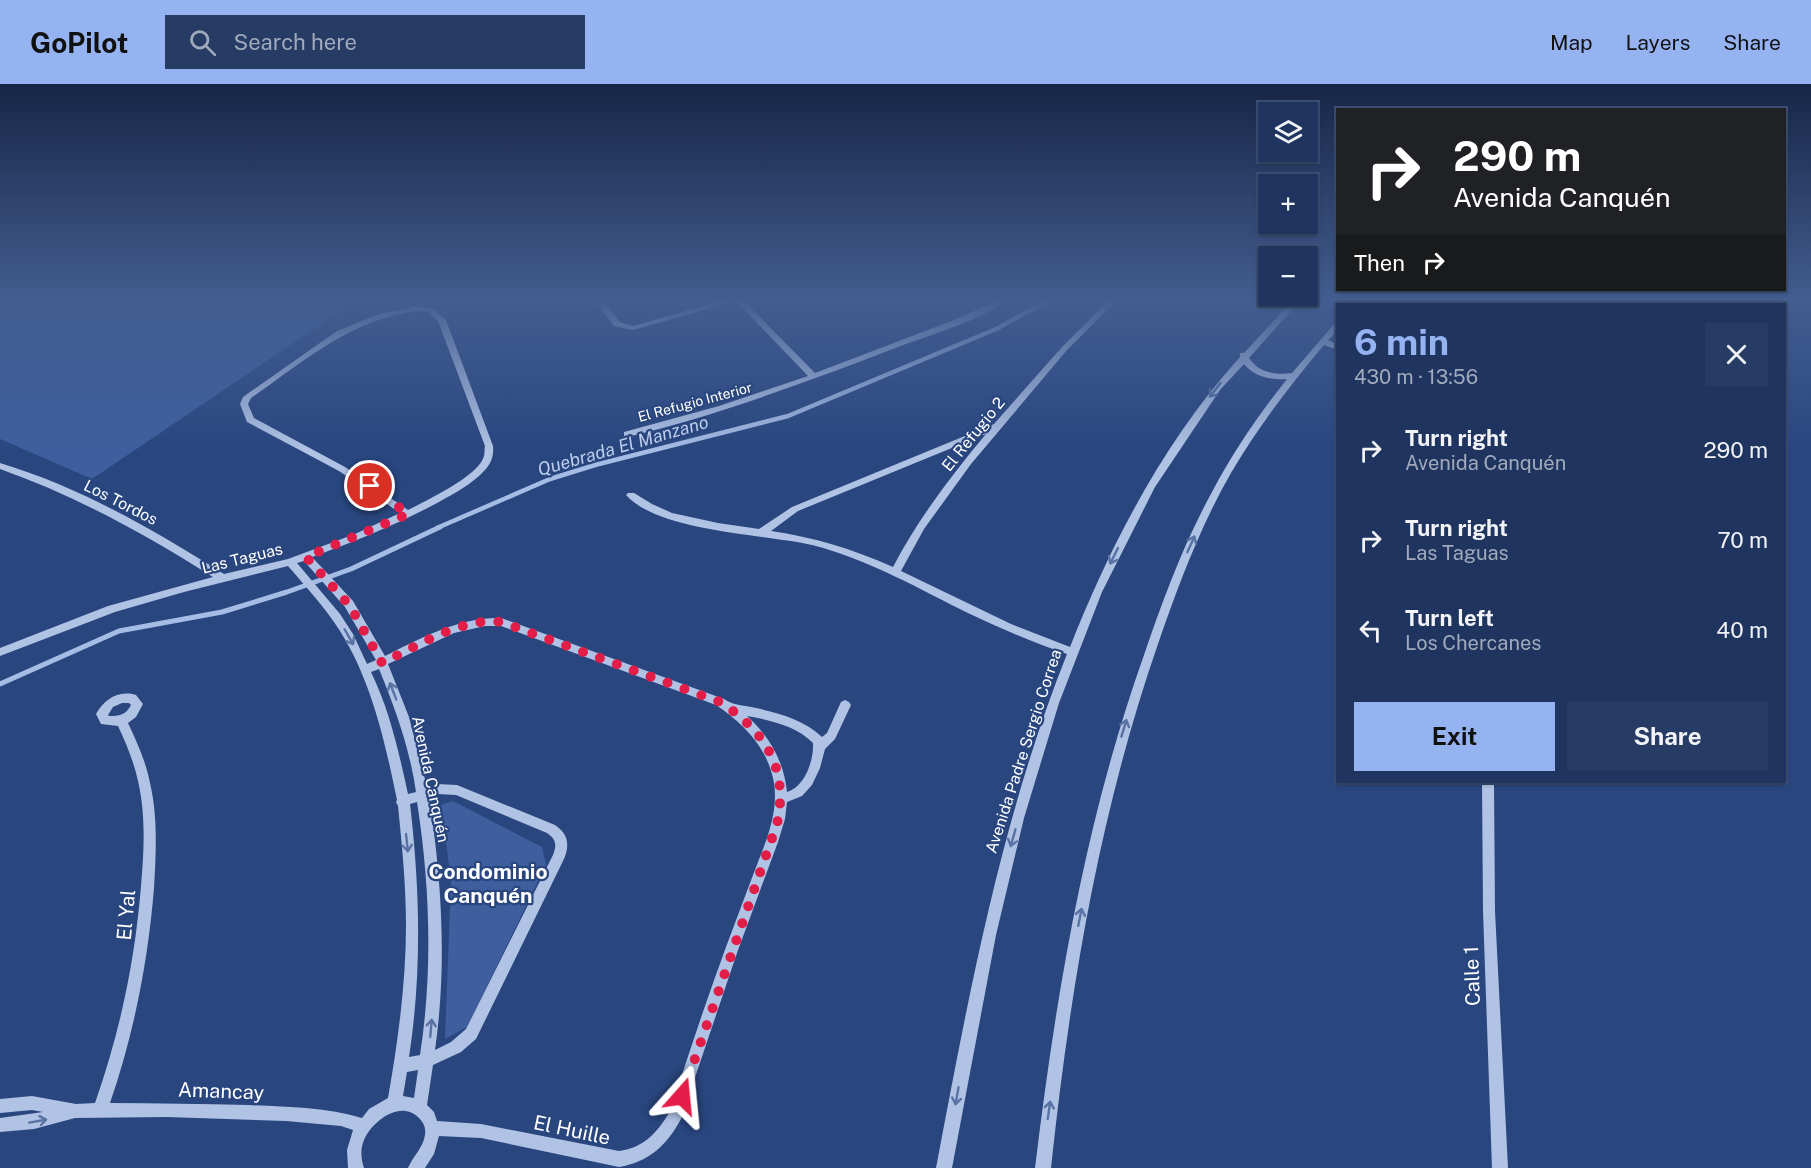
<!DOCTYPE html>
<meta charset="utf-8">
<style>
body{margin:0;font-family:"Public Sans",sans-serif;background:#273c65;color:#f1f3f6;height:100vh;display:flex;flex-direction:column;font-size:22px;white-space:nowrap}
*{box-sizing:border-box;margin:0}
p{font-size:20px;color:#a1aabd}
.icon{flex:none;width:33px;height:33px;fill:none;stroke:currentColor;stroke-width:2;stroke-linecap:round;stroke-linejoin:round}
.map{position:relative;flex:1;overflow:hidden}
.drawer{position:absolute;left:1336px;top:219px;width:450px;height:480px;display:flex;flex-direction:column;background:#1f345f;border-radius:0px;box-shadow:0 2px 4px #0004,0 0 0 2px #3c4f74}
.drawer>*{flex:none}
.hud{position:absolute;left:1336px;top:24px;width:450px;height:183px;border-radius:0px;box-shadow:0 2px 4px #0004,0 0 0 2px #3c4f74;background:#202124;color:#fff;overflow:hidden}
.buttons{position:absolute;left:1258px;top:18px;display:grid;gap:12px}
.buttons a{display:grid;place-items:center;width:60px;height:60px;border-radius:0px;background:#1f345f;box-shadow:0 2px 4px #0004,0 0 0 2px #3c4f74;font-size:30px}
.pin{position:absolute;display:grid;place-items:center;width:51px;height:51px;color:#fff;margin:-26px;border:3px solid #fff;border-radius:50%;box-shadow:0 2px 6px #0007}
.me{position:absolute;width:66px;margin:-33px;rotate:18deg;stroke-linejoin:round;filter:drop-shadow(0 0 4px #0008)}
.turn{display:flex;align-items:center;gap:21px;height:126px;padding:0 18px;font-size:27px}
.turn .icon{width:78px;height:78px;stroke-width:2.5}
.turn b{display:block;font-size:42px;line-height:51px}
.then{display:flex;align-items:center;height:57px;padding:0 18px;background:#0003;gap:12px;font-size:22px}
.round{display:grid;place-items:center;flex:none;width:63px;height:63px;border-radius:0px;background:#273c65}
.summary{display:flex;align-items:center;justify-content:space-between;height:102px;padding:0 18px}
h1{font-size:36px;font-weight:700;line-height:45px;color:#95b2f1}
.action{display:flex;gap:12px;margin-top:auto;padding:12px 18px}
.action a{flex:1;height:69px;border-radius:0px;background:#95b2f1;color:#111;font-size:24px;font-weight:700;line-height:69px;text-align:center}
.action a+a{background:#273c65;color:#f1f3f6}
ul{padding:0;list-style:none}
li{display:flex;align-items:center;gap:18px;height:90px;padding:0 18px}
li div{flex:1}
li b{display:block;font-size:22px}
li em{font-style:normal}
header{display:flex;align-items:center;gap:36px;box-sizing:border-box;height:84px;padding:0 30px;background:#95b2f1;color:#111}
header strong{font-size:28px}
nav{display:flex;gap:33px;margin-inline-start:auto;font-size:21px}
.search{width:420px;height:54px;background:#273c65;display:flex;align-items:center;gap:15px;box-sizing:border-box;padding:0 21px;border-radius:0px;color:#a1aabd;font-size:22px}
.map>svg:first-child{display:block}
</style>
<header>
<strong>GoPilot</strong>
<div class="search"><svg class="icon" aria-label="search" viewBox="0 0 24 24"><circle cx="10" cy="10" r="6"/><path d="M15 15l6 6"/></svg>Search here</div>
<nav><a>Map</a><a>Layers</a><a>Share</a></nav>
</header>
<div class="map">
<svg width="1811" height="1084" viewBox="0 0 1811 1084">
<rect width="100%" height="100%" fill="#29467f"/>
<path fill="#3e5e9d" d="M0 216H357L92 395 0 355Z
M453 717 542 763 546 781 467 943 445 955 451 796 441 721Z"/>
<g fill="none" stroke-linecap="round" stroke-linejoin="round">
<path stroke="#a5bce5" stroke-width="4.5" d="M437 444 550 395 595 381 788 332 996 245 1049 216"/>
<path stroke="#a5bce5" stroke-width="5" d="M0 600 119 547 222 528 287 508 351 485 440 443"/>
<path fill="#b0c3e5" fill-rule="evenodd" d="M594 216H602L620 238 633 242 724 216H743L815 289 954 236 998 216H1007C985 234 934 250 906 260 814 295 723 330 627 353L624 352V348L719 322 808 292 736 217 633 246 614 242Z
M1109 216H1117L1067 266 971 380 924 445 901 487 1011 540 1070 563C1111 459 1165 356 1240 273V269H1244L1293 216H1301L1249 274C1259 289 1275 291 1292 289L1335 239H1338V246L1328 256 1338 261V266L1324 261C1290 301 1258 343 1231 389 1200 443 1178 502 1158 560 1099 730 1070 906 1051 1084H1035C1056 910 1085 737 1144 571 1163 515 1184 459 1212 408 1233 368 1259 330 1287 295 1270 296 1255 293 1244 280L1220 306 1155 403 1102 508 1059 619 1024 734 996 851 952 1084H936C969 910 1001 735 1067 570 1034 559 1002 545 970 530 919 505 868 475 812 461 765 450 659 448 626 411L628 409H634L652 420 672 429 718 439 759 445 792 423 994 340 1062 263ZM986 350C951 392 918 435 893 483 853 465 813 453 771 447L798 427Z
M1360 216H1368L1363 220H1355Z
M1742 216H1753L1742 220H1732Z
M417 222 434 225 446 236 493 362C494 372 491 380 484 387 472 400 455 409 439 418 398 440 356 457 312 473L353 517 385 572C421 554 459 533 501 534L724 615C733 621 741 621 751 623 775 628 804 635 822 653L827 649 841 618 845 616 849 618 851 621 835 655 825 665 820 684 812 701 802 712 787 718 785 735 778 758 738 866 681 1035C667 1061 649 1078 619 1083L481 1054 439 1052 434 1070 425 1084H408C413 1072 423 1064 425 1051 426 1044 424 1039 419 1034 401 1015 372 1037 364 1056 360 1065 361 1075 364 1084H348L347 1066 353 1046 341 1042 286 1037 167 1033 75 1034 34 1045 0 1048V1034L43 1028 32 1026 0 1029V1015L32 1012 76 1020 95 1019C120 948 135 877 141 802 144 767 146 731 138 697 134 678 126 659 118 642L101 640 96 630C105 615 118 606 136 611L143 620 136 633 128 639C137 658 146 678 150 699 158 733 156 769 154 804 148 878 134 949 110 1019 156 1019 202 1020 248 1021 286 1023 325 1023 362 1034L369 1025 388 1014C398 957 406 899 406 841 406 801 402 762 398 722L396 718 397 716C385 658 372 598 340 547 325 523 306 503 288 482L184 508 115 528 0 572V564L108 522 213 493C145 450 76 412 0 385V379C80 403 154 446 224 490L288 475 355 450 400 429 339 387 247 338 240 320 243 313 337 247 379 230ZM417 227 428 228 438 237 485 362C484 365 485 368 484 372 479 392 427 416 408 426L345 383 254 334 248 320 251 314C303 278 351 235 417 227ZM304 477 345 523 376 576 367 580 353 550 340 530 297 479ZM485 542H501L716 621C744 640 768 664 774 699 779 731 764 762 753 791 744 815 735 839 726 863 706 917 688 972 670 1027 658 1048 644 1064 619 1067L481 1040 437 1037 434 1028 427 1021 433 981 461 968 476 955 563 777C570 763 569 750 555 741L457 701 437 700 427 703 409 633 388 580 454 549ZM379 585C395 624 410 665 416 708L408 710C399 669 390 627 371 588ZM122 619H129L131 621C126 631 119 632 109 632L108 631 113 623ZM747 632C770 636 797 642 813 659 814 676 805 703 787 708 784 677 769 652 747 632ZM437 710 456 711 547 749C556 755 557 761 553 771L466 945 451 958 435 966C447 883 442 796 429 713ZM417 718C430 801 433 887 420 971L409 973C422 889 420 805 410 720ZM418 986 414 1014 403 1012 407 988Z
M1482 698H1494L1495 827 1508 1084H1492L1483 827Z"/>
</g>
<defs><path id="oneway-shaft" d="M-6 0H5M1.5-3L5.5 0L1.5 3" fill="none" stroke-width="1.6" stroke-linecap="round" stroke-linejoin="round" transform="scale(1.5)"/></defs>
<g stroke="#5872a3">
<use href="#oneway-shaft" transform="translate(1215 306) rotate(128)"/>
<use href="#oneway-shaft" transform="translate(1191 460) rotate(-66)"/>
<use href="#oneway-shaft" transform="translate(1114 472) rotate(116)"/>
<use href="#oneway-shaft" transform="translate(349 553) rotate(60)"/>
<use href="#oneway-shaft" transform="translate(393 607) rotate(-111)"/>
<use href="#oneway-shaft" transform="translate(1124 644) rotate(-73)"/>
<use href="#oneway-shaft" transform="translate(1013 754) rotate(106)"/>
<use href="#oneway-shaft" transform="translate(407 759) rotate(84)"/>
<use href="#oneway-shaft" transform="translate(1080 833) rotate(-79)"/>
<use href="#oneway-shaft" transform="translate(431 944) rotate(-85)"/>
<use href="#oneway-shaft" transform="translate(957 1012) rotate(100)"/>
<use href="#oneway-shaft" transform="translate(1049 1026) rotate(-82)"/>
<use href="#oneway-shaft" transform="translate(38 1037) rotate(-10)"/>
</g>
<linearGradient id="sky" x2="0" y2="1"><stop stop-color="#172646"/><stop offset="0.59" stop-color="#435d90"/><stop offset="1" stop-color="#435d90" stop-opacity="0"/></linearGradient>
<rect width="1811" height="367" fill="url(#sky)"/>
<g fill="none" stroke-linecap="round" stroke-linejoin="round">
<path stroke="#e11d48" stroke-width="10" stroke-dasharray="0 18" d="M370 402 408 430 306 473 350 522 382 579C416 563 462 533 501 538L720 618C766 648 789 685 777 740L682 1012"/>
</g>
<g text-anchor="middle" stroke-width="4.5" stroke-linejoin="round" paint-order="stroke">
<g font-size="14" fill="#fff" stroke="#29467f">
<text transform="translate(695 318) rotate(-15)" y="5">El Refugio Interior</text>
</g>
<g font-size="16" fill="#fff" stroke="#29467f">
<text transform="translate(973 350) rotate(-51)" y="6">El Refugio 2</text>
<text transform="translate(121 418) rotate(27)" y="6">Los Tordos</text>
<text transform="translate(242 474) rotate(-14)" y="6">Las Taguas</text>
<text transform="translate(1023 667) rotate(-72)" y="6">Avenida Padre Sergio Correa</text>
<text transform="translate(431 695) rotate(78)" y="6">Avenida Canquén</text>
</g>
<g font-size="18" font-style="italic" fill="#bccded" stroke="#29467f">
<text transform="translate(623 362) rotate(-16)" y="6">Quebrada El Manzano</text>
</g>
<g font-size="20" fill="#fff" stroke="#29467f">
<text transform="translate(126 831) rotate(-85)" y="7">El Yal</text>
<text transform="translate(1472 892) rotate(-92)" y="7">Calle 1</text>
<text transform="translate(221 1007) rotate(2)" y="7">Amancay</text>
<text transform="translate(572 1046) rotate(12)" y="7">El Huille</text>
</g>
<g font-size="21" font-weight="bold" fill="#fff" stroke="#29467f">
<text x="488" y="795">Condominio<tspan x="488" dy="24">Canquén</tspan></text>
</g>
</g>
</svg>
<div class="buttons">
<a><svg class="icon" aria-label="layers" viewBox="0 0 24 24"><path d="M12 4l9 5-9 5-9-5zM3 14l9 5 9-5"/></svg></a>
<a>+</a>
<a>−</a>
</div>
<div class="pin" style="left:370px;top:402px;background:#d93025"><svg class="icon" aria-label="arrive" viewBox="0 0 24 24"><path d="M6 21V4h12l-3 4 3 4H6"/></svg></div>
<svg class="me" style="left:682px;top:1012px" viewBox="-20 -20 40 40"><path d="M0-17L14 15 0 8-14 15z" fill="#e11d48" stroke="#fff" stroke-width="4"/></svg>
<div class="hud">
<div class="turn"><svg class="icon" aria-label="right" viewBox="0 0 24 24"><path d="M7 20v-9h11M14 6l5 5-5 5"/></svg><div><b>290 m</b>Avenida Canquén</div></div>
<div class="then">Then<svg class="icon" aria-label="right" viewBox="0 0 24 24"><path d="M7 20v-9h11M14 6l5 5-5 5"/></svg></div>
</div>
<section class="drawer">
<div class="summary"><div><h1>6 min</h1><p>430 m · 13:56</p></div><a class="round"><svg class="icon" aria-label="close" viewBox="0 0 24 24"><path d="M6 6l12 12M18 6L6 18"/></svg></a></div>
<ul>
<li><svg class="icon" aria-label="right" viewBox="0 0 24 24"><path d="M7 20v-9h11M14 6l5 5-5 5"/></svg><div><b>Turn right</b><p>Avenida Canquén</p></div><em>290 m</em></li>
<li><svg class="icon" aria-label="right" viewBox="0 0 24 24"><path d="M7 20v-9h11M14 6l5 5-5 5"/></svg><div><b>Turn right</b><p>Las Taguas</p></div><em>70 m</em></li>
<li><svg class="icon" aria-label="left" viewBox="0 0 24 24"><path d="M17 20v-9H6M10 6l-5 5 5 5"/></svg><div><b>Turn left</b><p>Los Chercanes</p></div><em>40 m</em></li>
</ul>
<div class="action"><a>Exit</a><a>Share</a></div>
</section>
</div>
